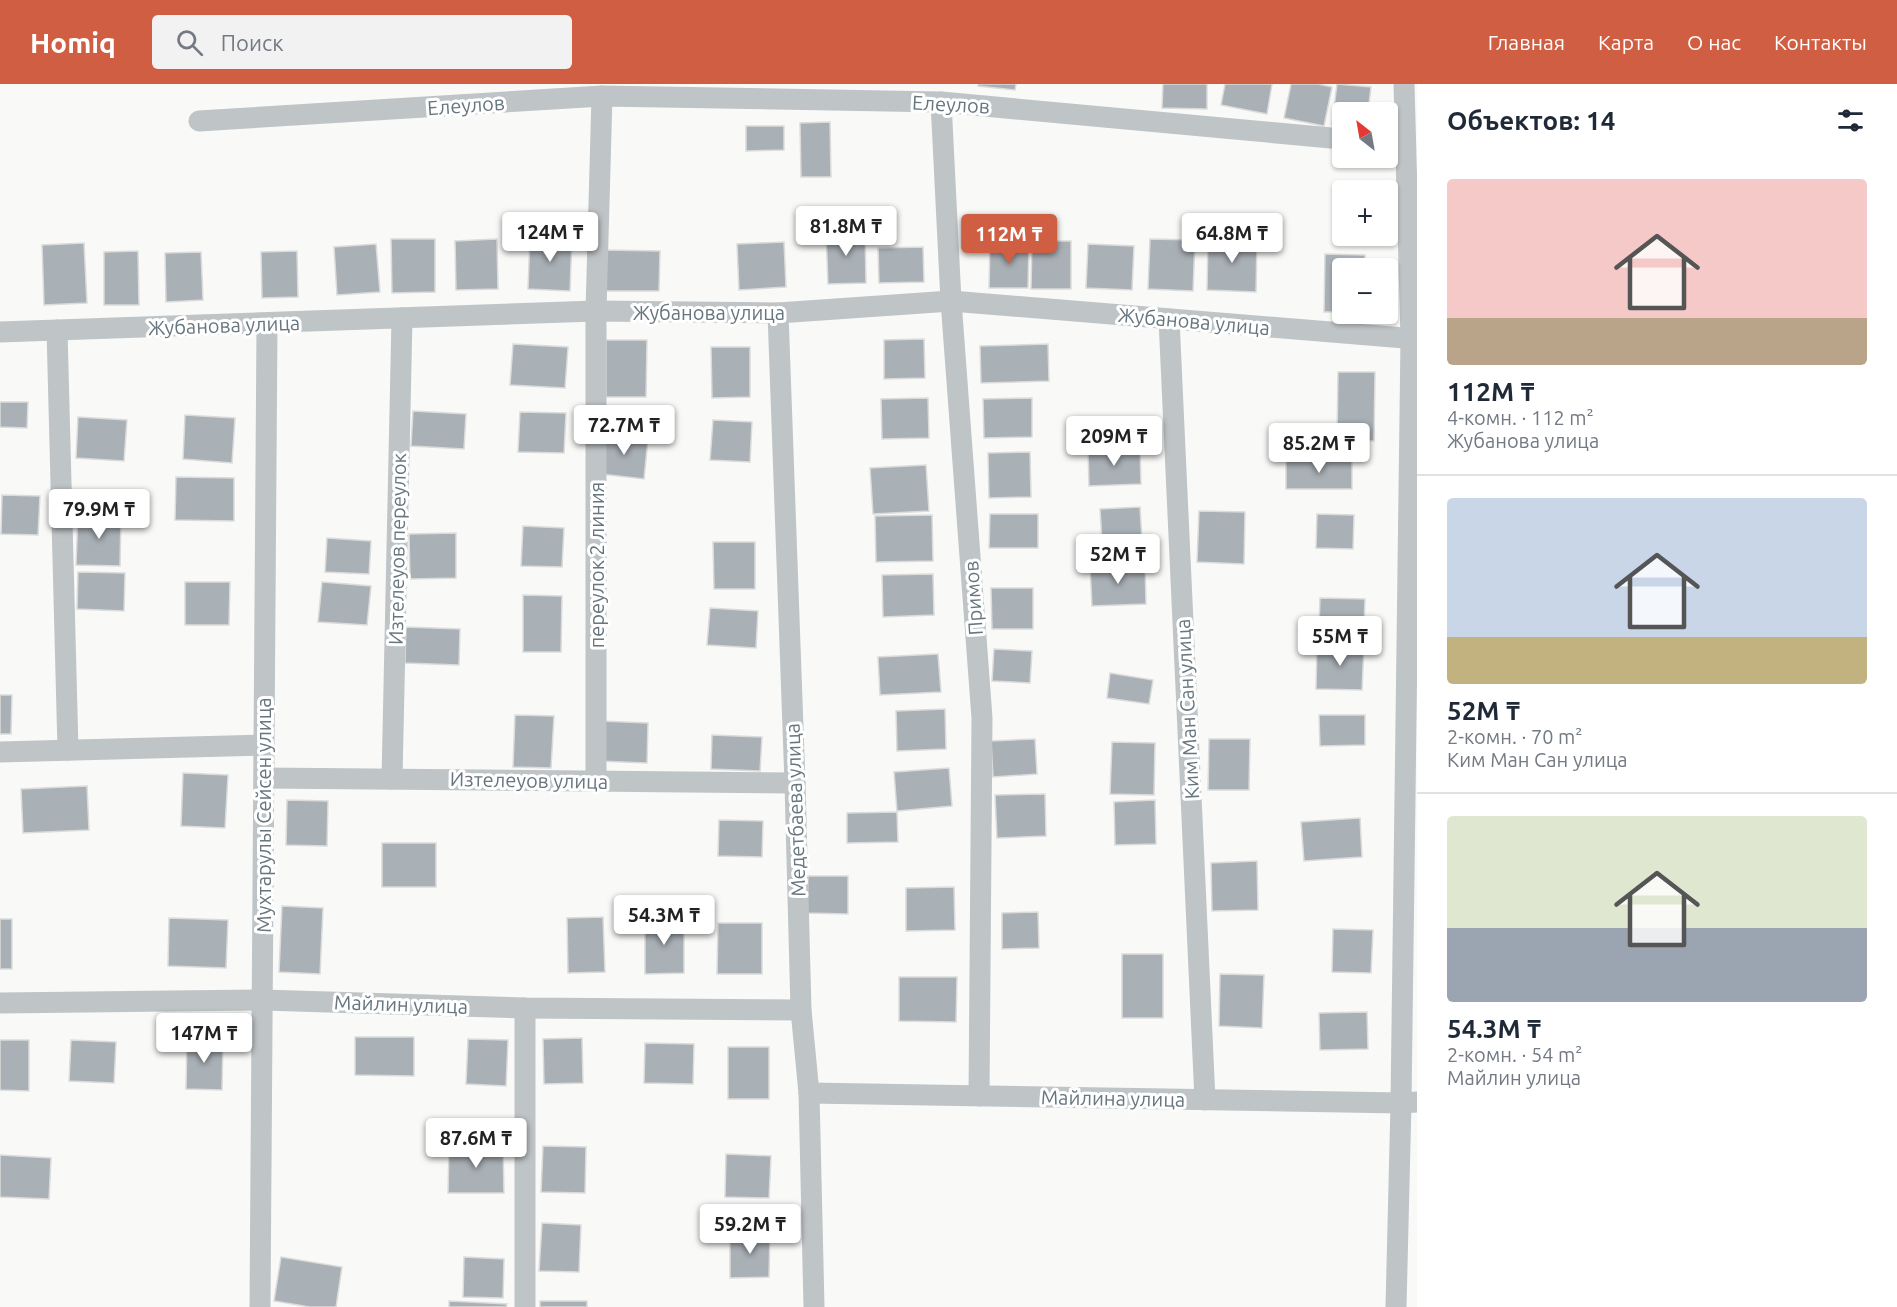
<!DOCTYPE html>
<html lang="ru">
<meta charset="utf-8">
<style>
:root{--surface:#fff;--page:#f2f2f3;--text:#1f2937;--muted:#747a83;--line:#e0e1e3;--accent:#cf5e42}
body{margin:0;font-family:Ubuntu,sans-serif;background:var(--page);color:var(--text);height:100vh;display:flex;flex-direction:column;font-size:22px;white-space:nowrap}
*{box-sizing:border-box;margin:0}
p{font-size:20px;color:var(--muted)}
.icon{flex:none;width:33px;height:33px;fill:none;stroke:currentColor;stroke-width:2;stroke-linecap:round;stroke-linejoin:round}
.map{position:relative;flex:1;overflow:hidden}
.panel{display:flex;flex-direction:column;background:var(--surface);width:480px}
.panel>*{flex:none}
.needle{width:39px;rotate:329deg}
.tools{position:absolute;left:1332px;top:18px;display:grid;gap:12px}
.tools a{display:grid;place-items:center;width:66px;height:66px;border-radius:6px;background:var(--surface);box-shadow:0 2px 4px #0004;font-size:30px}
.price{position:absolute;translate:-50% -51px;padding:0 14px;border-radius:6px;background:#fff;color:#222;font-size:20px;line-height:39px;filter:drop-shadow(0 2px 3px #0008)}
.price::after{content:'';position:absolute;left:50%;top:36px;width:18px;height:14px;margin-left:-9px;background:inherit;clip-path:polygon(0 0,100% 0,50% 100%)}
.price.selected{background:var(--accent);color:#fff}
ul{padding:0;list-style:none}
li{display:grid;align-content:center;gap:12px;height:318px;padding:0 30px}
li+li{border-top:2px solid var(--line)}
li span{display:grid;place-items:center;height:186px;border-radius:6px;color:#555}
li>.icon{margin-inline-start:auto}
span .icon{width:108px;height:108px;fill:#fffc;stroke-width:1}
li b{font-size:26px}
h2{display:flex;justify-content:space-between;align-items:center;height:72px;padding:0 30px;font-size:26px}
header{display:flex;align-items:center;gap:36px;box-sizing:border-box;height:84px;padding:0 30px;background:var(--accent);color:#fff}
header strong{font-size:28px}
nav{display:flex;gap:33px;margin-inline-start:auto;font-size:21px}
.search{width:420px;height:54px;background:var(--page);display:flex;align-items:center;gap:15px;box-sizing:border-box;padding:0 21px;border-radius:6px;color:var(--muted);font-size:22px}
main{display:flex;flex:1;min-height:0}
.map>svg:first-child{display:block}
.building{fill:#a9b0b6;stroke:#dbdbda;stroke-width:1.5}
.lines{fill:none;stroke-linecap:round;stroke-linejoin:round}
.minor{stroke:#bfc4c7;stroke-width:21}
.labels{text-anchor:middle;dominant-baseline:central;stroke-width:6;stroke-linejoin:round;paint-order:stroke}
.street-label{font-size:20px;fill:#67767f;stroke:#fff}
</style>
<header>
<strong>Homiq</strong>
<div class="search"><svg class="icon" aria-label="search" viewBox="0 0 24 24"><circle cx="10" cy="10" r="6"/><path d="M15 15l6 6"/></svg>Поиск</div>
<nav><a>Главная</a><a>Карта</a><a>О нас</a><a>Контакты</a></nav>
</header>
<main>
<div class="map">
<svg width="1417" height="1223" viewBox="0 0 1417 1223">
<rect width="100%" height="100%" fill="#f9f9f8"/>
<g class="building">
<polygon points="978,0 1016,0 1015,6 978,2"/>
<polygon points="1163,0 1207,0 1207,25 1162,24"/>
<polygon points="1225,0 1272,0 1267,30 1221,21"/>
<polygon points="1291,0 1318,0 1332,3 1324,42 1284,34"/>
<polygon points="1337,0 1371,3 1368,28 1342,28 1342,41 1332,40"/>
<polygon points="830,38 831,93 801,93 800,39"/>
<polygon points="746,42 784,42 784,66 746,67"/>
<polygon points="865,147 866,199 828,200 826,148"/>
<polygon points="530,151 572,153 570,207 528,205"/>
<polygon points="1208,153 1257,154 1256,208 1207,206"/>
<polygon points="391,155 435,155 435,208 392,209"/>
<polygon points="497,155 498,205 456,206 455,157"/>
<polygon points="1150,155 1195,156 1193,207 1148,205"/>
<polygon points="1032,157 1071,157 1071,205 1031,205"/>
<polygon points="784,158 786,203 739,206 737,160"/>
<polygon points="990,158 1029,159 1028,204 989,204"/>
<polygon points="84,159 87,219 44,221 42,161"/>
<polygon points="376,160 380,208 337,211 334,163"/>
<polygon points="1088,160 1134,162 1132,206 1086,204"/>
<polygon points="923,163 924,198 879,199 878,164"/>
<polygon points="606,166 660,167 659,207 605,207"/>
<polygon points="138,167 139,221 104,221 104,168"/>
<polygon points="297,167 298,213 262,214 261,168"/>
<polygon points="201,168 203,216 166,218 165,169"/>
<polygon points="1325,170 1365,171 1365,184 1342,184 1342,228 1324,228"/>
<polygon points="924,255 925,294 884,295 884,256"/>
<polygon points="606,256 647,256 646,313 606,313"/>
<polygon points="513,260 568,263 565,304 510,301"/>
<polygon points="1048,260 1049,297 981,299 980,262"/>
<polygon points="711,263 750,263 750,313 712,314"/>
<polygon points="1338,288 1375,288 1374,357 1337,356"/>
<polygon points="928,314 929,354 882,355 881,315"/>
<polygon points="1032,314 1032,353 984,354 983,315"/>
<polygon points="0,318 28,318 27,344 0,343"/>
<polygon points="413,327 466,330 464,365 411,362"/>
<polygon points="520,328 566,329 564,369 518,368"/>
<polygon points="185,331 235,334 232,379 183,375"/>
<polygon points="78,333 127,336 124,377 76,374"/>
<polygon points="713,336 752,338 750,378 710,376"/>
<polygon points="605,350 648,355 644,395 601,390"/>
<polygon points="1140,364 1141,400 1089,402 1088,366"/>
<polygon points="1030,368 1031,413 989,414 988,369"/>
<rect x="1286" y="374" width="66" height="31"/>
<polygon points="926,381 929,427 873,430 870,384"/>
<polygon points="176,393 234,394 234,437 175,436"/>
<polygon points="2,411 40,412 38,451 1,450"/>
<polygon points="1140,423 1142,456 1102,458 1100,425"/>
<polygon points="1199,427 1245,428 1244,480 1197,478"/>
<polygon points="990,430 1038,430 1038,464 989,464"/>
<polygon points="1317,430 1354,431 1353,465 1316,464"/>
<polygon points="78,431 121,431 120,482 76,481"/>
<polygon points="932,431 933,477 876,478 875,432"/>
<polygon points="523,442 564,444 562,483 521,482"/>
<polygon points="456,449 456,494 410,495 409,450"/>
<polygon points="327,454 371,457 369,490 325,488"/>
<polygon points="713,458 755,458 755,505 714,505"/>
<polygon points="1145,479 1146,520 1092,522 1090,482"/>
<polygon points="78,488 125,489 124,527 77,525"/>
<polygon points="933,490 934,531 883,533 882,491"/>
<polygon points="185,498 230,498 229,541 185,541"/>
<polygon points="322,498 371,502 367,541 318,538"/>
<polygon points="991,504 1033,504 1033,545 992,545"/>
<polygon points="523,511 562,512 561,568 523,568"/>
<polygon points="1320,514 1365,515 1364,545 1319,544"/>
<polygon points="710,524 758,527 756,564 707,561"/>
<polygon points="406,543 460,545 459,581 405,579"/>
<polygon points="1317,560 1364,561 1362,606 1316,605"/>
<polygon points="994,565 1032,567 1030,599 992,597"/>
<polygon points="938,570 941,608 880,611 878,573"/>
<polygon points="1110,589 1153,596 1149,620 1107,614"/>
<polygon points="0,611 12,611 11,650 0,650"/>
<polygon points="945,625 946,665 897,667 896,627"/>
<polygon points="515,631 554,632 551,684 513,683"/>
<polygon points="1319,631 1365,631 1365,661 1320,662"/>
<polygon points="601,637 648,639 647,679 599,677"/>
<polygon points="712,651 762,653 760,687 711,685"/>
<polygon points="1035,655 1037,690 993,693 991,657"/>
<polygon points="1209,655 1250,655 1249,706 1208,706"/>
<polygon points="1112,658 1155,659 1154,711 1110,710"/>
<polygon points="949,684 952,722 897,727 894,688"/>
<polygon points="183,689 228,691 225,744 181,742"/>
<polygon points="87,702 89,746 23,749 21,705"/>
<polygon points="1045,710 1046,752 997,754 995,711"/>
<polygon points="287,716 328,717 327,762 286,761"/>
<polygon points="1155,716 1156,760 1115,761 1114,718"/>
<polygon points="897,728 898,758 847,759 847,729"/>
<polygon points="1360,734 1362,773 1304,777 1301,738"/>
<polygon points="719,736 763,737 762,773 718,772"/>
<rect x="382" y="759" width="54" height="44"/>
<polygon points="1257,777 1258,826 1212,827 1211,779"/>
<polygon points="808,792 848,792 848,830 807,829"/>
<polygon points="954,803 955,846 906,847 906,804"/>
<polygon points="282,822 323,824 320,890 279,888"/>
<polygon points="1038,828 1039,864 1002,865 1002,829"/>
<polygon points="603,833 605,888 568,889 567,834"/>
<polygon points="169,834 228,836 226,884 168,882"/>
<rect x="0" y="835" width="12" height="50"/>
<polygon points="645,835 684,835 684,889 645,890"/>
<polygon points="718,839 762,839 762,890 717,890"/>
<polygon points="1333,845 1373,846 1371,889 1332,888"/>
<rect x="1122" y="870" width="41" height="64"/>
<polygon points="1220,890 1264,891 1262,944 1219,942"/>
<polygon points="899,893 957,893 956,938 899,937"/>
<polygon points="1367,928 1368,965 1320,966 1319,929"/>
<polygon points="355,953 414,953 414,992 355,991"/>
<polygon points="187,954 223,955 222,1006 186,1005"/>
<polygon points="582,954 583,999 544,1000 543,955"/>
<polygon points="468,955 508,956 506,1002 466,1000"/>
<polygon points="0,956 29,956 29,1007 0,1006"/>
<polygon points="71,956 116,958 114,999 69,997"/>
<polygon points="645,959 694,960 693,1000 644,999"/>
<rect x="728" y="963" width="41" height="52"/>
<polygon points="503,1061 504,1109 448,1109 449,1062"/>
<polygon points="543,1062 586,1063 585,1109 541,1108"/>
<polygon points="726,1070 771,1072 769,1114 725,1113"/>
<polygon points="0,1071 51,1074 49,1115 0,1113"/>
<polygon points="542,1139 581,1141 579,1188 539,1187"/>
<polygon points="730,1148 770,1148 769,1193 730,1194"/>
<polygon points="281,1173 342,1183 336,1223 310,1223 274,1217"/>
<polygon points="464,1173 504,1175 503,1214 463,1213"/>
<polygon points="449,1217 507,1220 506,1223 449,1223"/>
<rect x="540" y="1217" width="47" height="6"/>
</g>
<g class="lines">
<g class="minor">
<polyline points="941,18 951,217 982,634 979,1012"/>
<polyline points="199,37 602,12 941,18 1342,55"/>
<polyline points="778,229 795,699 801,926 809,1009 814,1223"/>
<polyline points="1169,235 1205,1016"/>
<polyline points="57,246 68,666"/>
<polyline points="0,248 596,227 778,229 951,217 1417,255"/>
<polyline points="0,668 264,661"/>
<polyline points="264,694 795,699"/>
<polyline points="392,695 402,234"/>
<polyline points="596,697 596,227 602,12"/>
<polyline points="0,919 262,916 525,924 801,926"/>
<polyline points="525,924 525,1223"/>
<polyline points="809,1009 1401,1019 1417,1018"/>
<polyline points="260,1223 267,240"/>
<polyline points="1396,1223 1401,1019 1411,254 1404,0"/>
</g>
</g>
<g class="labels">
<g class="street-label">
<text transform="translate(951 20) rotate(3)">Елеулов</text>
<text transform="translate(466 21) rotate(-4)">Елеулов</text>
<text x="709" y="228">Жубанова улица</text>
<text transform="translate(1194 237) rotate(5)">Жубанова улица</text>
<text transform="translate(224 241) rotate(-2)">Жубанова улица</text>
<text transform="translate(397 465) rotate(-89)">Изтелеуов переулок</text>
<text transform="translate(596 481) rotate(-90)">переулок 2 линия</text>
<text transform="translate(973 514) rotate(-94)">Примов</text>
<text transform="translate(1187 625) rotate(-93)">Ким Ман Сан улица</text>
<text transform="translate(529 696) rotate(1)">Изтелеуов улица</text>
<text transform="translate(795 726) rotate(-92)">Медетбаева улица</text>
<text transform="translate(263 731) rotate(-90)">Мухтарулы Сейсен улица</text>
<text transform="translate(401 920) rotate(2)">Майлин улица</text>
<text transform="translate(1113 1014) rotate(1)">Майлина улица</text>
</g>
</g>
</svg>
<div class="tools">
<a><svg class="needle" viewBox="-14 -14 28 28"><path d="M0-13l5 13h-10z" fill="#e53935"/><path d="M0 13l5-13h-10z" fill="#747a83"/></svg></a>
<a>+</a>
<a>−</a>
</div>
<b class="price" style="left:846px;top:173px">81.8M ₸</b>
<b class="price" style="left:550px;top:179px">124M ₸</b>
<b class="price" style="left:1232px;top:180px">64.8M ₸</b>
<b class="price selected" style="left:1009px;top:181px">112M ₸</b>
<b class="price" style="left:624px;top:372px">72.7M ₸</b>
<b class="price" style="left:1114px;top:383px">209M ₸</b>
<b class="price" style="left:1319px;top:390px">85.2M ₸</b>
<b class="price" style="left:99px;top:456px">79.9M ₸</b>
<b class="price" style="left:1118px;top:501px">52M ₸</b>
<b class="price" style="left:1340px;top:583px">55M ₸</b>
<b class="price" style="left:664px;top:862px">54.3M ₸</b>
<b class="price" style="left:204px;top:980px">147M ₸</b>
<b class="price" style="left:476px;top:1085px">87.6M ₸</b>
<b class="price" style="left:750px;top:1171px">59.2M ₸</b>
</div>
<section class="panel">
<h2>Объектов: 14<svg class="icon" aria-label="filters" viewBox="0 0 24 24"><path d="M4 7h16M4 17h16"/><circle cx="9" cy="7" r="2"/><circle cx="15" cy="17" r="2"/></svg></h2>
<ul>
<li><span style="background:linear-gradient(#f6c9c9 75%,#b9a48a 0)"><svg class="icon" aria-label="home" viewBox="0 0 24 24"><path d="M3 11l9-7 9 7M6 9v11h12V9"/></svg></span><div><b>112M ₸</b><p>4-комн. · 112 m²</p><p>Жубанова улица</p></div></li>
<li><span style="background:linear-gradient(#c9d6e8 75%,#c2b280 0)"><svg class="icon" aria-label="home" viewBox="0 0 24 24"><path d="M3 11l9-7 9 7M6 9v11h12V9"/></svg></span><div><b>52M ₸</b><p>2-комн. · 70 m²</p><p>Ким Ман Сан улица</p></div></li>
<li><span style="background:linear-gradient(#dfe7d0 60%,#9aa5b1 0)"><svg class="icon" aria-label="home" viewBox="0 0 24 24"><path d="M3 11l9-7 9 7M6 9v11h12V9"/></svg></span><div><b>54.3M ₸</b><p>2-комн. · 54 m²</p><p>Майлин улица</p></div></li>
</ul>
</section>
</main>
